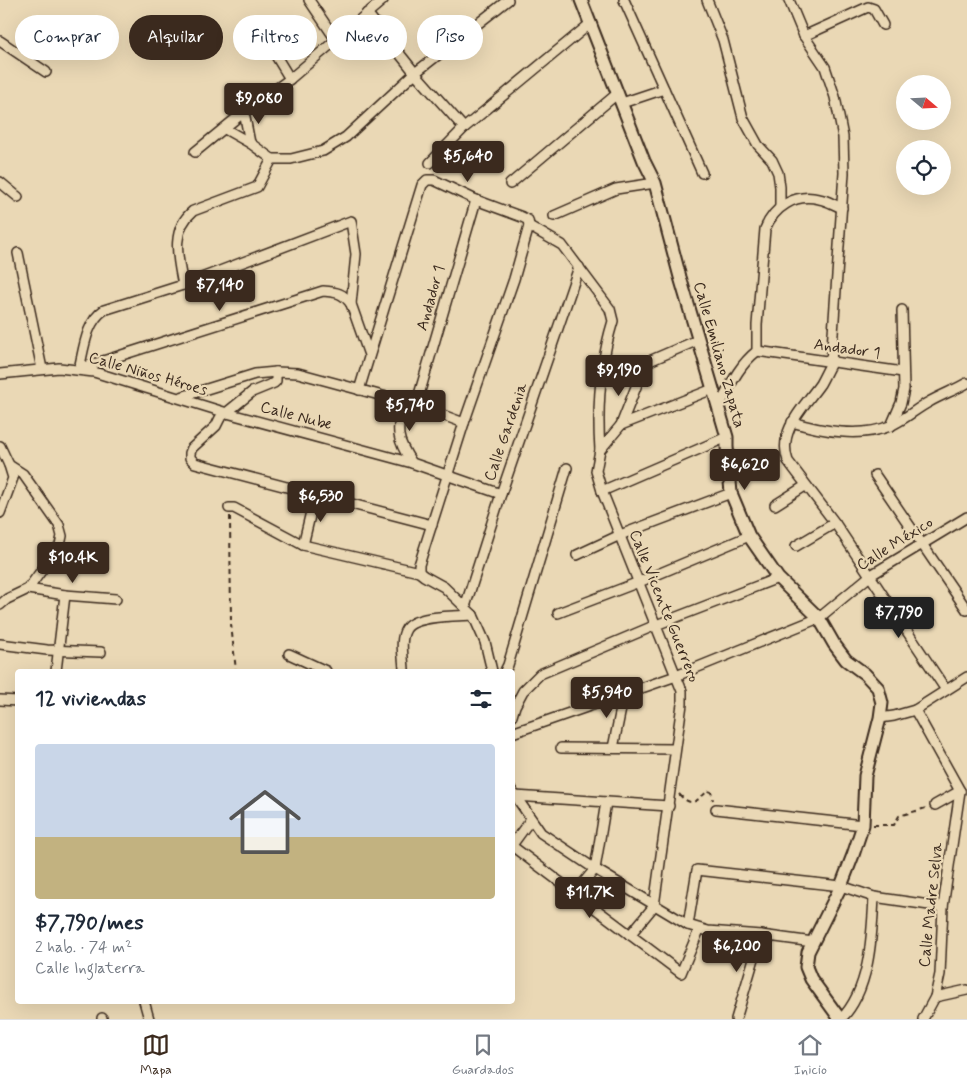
<!DOCTYPE html>
<html lang="es">
<meta charset="utf-8">
<style>
:root{--surface:#fff;--page:#f2f2f3;--text:#1f2937;--muted:#747a83;--line:#e0e1e3;--accent:#3b2a1e}
body{margin:0;font-family:Mynerve,sans-serif;background:var(--page);color:var(--text);height:100vh;display:flex;flex-direction:column;font-size:19px;white-space:nowrap}
*{box-sizing:border-box;margin:0}
p{font-size:16px;color:var(--muted)}
.icon{flex:none;width:28px;height:28px;fill:none;stroke:currentColor;stroke-width:2;stroke-linecap:round;stroke-linejoin:round}
.map{position:relative;flex:1;overflow:hidden}
.sheet{position:absolute;left:15px;top:669px;width:500px;height:335px;display:flex;flex-direction:column;background:var(--surface);border-radius:5px;box-shadow:0 5px 20px #0002}
.sheet>*{flex:none}
.guide{position:absolute;left:15px;top:15px;width:500px;height:45px;display:flex;gap:10px}
.needle{width:32px;rotate:109deg}
.controls{position:absolute;left:896px;top:75px;display:grid;gap:10px}
.controls a{display:grid;place-items:center;width:55px;height:55px;border-radius:50%;background:var(--surface);box-shadow:0 5px 20px #0002;font-size:25px}
.price{position:absolute;translate:-50% -42px;padding:0 11px;border-radius:5px;background:var(--accent);color:#fff;font-size:16px;line-height:32px;filter:drop-shadow(0 1px 2px #0008)}
.price::after{content:'';position:absolute;left:50%;top:30px;width:15px;height:11px;margin-left:-8px;background:inherit;clip-path:polygon(0 0,100% 0,50% 100%)}
.price.active{background:#222;color:#fff}
ul{padding:0;list-style:none}
li{display:grid;align-content:center;gap:10px;height:265px;padding:0 20px}
li+li{border-top:1px solid var(--line)}
li span{display:grid;place-items:center;height:155px;border-radius:5px;color:#555}
li>.icon{margin-inline-start:auto}
span .icon{width:90px;height:90px;fill:#fffc;stroke-width:1}
li b{font-size:21px}
h2{display:flex;justify-content:space-between;align-items:center;height:60px;padding:0 20px;font-size:21px}
.tag{padding:0 18px;border-radius:22px;background:var(--surface);box-shadow:0 5px 20px #0002;font-size:18px;line-height:45px}
.tag.active{background:var(--accent);color:#fff}
.dock{display:flex;justify-content:space-around;align-items:center;height:70px;border-top:1px solid var(--line);background:var(--surface);font-size:14px;color:var(--muted)}
.dock a{display:grid;justify-items:center;gap:2px}
.dock .active{color:var(--accent)}
.map>svg:first-child{display:block}
.lines{fill:none;stroke-linecap:round;stroke-linejoin:round}
.minor-casing{stroke:#3b2a1e;stroke-width:12}
.tertiary-casing{stroke:#3b2a1e;stroke-width:15}
.path{stroke:#3b2a1e;stroke-width:2;stroke-dasharray:5 4;stroke-linecap:butt}
.minor{stroke:#ead8b5;stroke-width:9}
.tertiary{stroke:#ead8b5;stroke-width:11}
.labels{text-anchor:middle;dominant-baseline:central;stroke-width:4.5;stroke-linejoin:round;paint-order:stroke}
.street-label{font-size:16px;fill:#3b2a1e;stroke:#ead8b5}
</style>
<div class="map">
<svg width="967" height="1019" viewBox="0 0 967 1019">
<rect width="100%" height="100%" fill="#ead8b5"/>
<filter id="ink" filterUnits="userSpaceOnUse"><feTurbulence type="fractalNoise" baseFrequency=".02" numOctaves="2"/><feDisplacementMap in="SourceGraphic" scale="10" xChannelSelector="R" yChannelSelector="G"/><feConvolveMatrix kernelMatrix="1 2 1 2 8 2 1 2 1" color-interpolation-filters="sRGB"/></filter>
<g filter="url(#ink)">
<g class="lines">
<defs>
<g id="minor">
<polyline points="309,0 336,40"/>
<polyline points="624,0 702,173"/>
<polyline points="707,0 723,40 743,118 758,145 772,160 778,173 780,187 780,207"/>
<path d="M789 0 804 36 825 67 835 97 843 137 844 173 831 363C827 370 824 377 820 384 804 407 777 431 788 461L835 523 946 690"/>
<polyline points="367,13 415,73 464,128"/>
<polyline points="262,33 290,79"/>
<polyline points="804,36 868,7 874,9 883,25"/>
<polyline points="0,41 46,72"/>
<polyline points="622,103 664,89"/>
<polyline points="244,112 250,143"/>
<polyline points="225,129 250,143 272,159"/>
<polyline points="195,152 244,112 290,79 383,0"/>
<polyline points="430,163 464,128 591,23"/>
<polyline points="0,182 18,197"/>
<polyline points="510,184 618,93"/>
<polyline points="554,216 616,189 655,183"/>
<path d="M529 226 562 245 610 309 613 321C600 363 597 406 600 450"/>
<polyline points="18,253 42,369"/>
<path d="M183 285C178 259 170 230 193 211L257 187 272 159H291L323 151 346 137 415 73 508 0"/>
<polyline points="757,351 903,372"/>
<path d="M81 368 323 291C337 292 343 293 351 304"/>
<path d="M79 369C84 349 86 322 104 310L183 285 351 221 356 254 351 304 369 355"/>
<polyline points="276,372 276,381 274,383 252,392 220,418 216,426 192,448 190,453 190,458 195,463 432,525"/>
<polyline points="0,374 59,368 94,372 227,413 412,463 501,494"/>
<polyline points="359,390 422,185 427,180 434,180 476,200 522,217 528,220 529,226 514,279 464,423 419,565 419,572"/>
<polyline points="181,397 255,374 276,372 298,373 416,405 464,423"/>
<path d="M403 402C397 432 395 437 412 463"/>
<polyline points="416,405 476,200"/>
<path d="M719 407C730 386 738 366 757 351V325L765 229C774 207 795 193 819 199 827 200 834 205 842 208"/>
<path d="M792 422C821 431 861 438 890 426 904 420 916 409 929 402 941 395 955 390 967 383"/>
<polyline points="621,425 713,389"/>
<polyline points="891,426 901,403 904,389 902,310"/>
<polyline points="0,446 9,465 13,478 0,513"/>
<polyline points="875,475 967,610"/>
<polyline points="602,491 727,437"/>
<polyline points="775,505 805,486"/>
<polyline points="229,508 234,508 303,545 419,572 424,576 444,587 473,615 485,642 492,671"/>
<polyline points="303,545 315,495"/>
<polyline points="796,546 835,523"/>
<polyline points="577,555 620,535 731,493"/>
<polyline points="28,589 65,595 116,599"/>
<polyline points="0,605 7,599 28,589 60,545 62,536 59,525 23,474 9,465"/>
<polyline points="465,607 501,494 579,267"/>
<polyline points="558,613 639,582 749,536"/>
<polyline points="0,644 47,650 101,652"/>
<polyline points="289,654 326,671"/>
<polyline points="56,671 65,595"/>
<path d="M404 671C404 659 399 640 406 629 414 615 457 616 473 615"/>
<polyline points="505,671 508,665 567,468"/>
<polyline points="0,700 18,701"/>
<polyline points="915,710 960,791"/>
<polyline points="512,716 515,706 523,691 540,674 656,625 778,578"/>
<polyline points="880,718 894,716 915,710 967,677"/>
<polyline points="512,733 676,676 819,618 871,575 967,517"/>
<polyline points="561,748 675,749"/>
<polyline points="613,748 624,694"/>
<polyline points="512,791 541,833 595,869 688,925 708,931 761,935 813,942"/>
<polyline points="515,796 669,806"/>
<polyline points="935,805 960,791"/>
<polyline points="716,809 863,825"/>
<polyline points="512,845 531,819"/>
<polyline points="512,846 681,973 699,930"/>
<polyline points="575,893 595,869 606,802"/>
<polyline points="688,925 697,870 841,886 874,897 943,907"/>
<polyline points="630,935 654,906 682,704 682,691 602,491 596,471 600,450 621,425 643,369 647,362 698,340"/>
<polyline points="935,997 967,990"/>
<polyline points="144,1001 149,1019"/>
<polyline points="102,1019 102,1018"/>
<polyline points="736,1019 761,935"/>
<path d="M841 1019C870 990 872 936 874 897"/>
<polyline points="923,1019 935,997 940,974 943,907 960,791"/>
</g>
<polyline id="tertiary" points="581,0 644,161 655,183 680,277 727,437 727,447 731,493 749,536 778,578 819,618 834,644 846,660 865,674 878,688 882,703 880,718 865,776 863,825 853,855 841,886 808,952 806,967 811,979 840,1019"/>
</defs>
<use href="#minor" class="minor-casing"/>
<use href="#tertiary" class="tertiary-casing"/>
<g class="path">
<polyline points="230,516 231,624 236,671"/>
<path d="M679 794C692 809 697 800 708 791L711 792 713 800"/>
<polyline points="873,825 894,825 899,816 926,808"/>
</g>
<use href="#minor" class="minor"/>
<use href="#tertiary" class="tertiary"/>
</g>
</g>
<g class="labels">
<g class="street-label">
<text transform="translate(431 298) rotate(-74)">Andador 1</text>
<text transform="translate(847 349) rotate(8)">Andador 1</text>
<text transform="translate(719 355) rotate(74)">Calle Emiliano Zapata</text>
<text transform="translate(148 374) rotate(16)">Calle Niños Héroes</text>
<text transform="translate(296 416) rotate(15)">Calle Nube</text>
<text transform="translate(506 432) rotate(-71)">Calle Gardenia</text>
<text transform="translate(895 544) rotate(-32)">Calle México</text>
<text transform="translate(664 606) rotate(68)">Calle Vicente Guerrero</text>
<text transform="translate(931 905) rotate(-84)">Calle Madre Selva</text>
</g>
</g>
</svg>
<div class="controls">
<a><svg class="needle" viewBox="-14 -14 28 28"><path d="M0-13l5 13h-10z" fill="#e53935"/><path d="M0 13l5-13h-10z" fill="#747a83"/></svg></a>
<a><svg class="icon" aria-label="locate" viewBox="0 0 24 24"><circle cx="12" cy="12" r="6"/><path d="M12 2v4M12 18v4M2 12h4M18 12h4"/></svg></a>
</div>
<b class="price" style="left:259px;top:125px">$9,080</b>
<b class="price" style="left:468px;top:183px">$5,640</b>
<b class="price" style="left:220px;top:312px">$7,140</b>
<b class="price" style="left:619px;top:397px">$9,190</b>
<b class="price" style="left:410px;top:432px">$5,740</b>
<b class="price" style="left:745px;top:491px">$6,620</b>
<b class="price" style="left:321px;top:523px">$6,530</b>
<b class="price" style="left:73px;top:584px">$10.4K</b>
<b class="price active" style="left:899px;top:639px">$7,790</b>
<b class="price" style="left:607px;top:719px">$5,940</b>
<b class="price" style="left:590px;top:919px">$11.7K</b>
<b class="price" style="left:737px;top:973px">$6,200</b>
<div class="guide">
<a class="tag">Comprar</a>
<a class="tag active">Alquilar</a>
<a class="tag">Filtros</a>
<a class="tag">Nuevo</a>
<a class="tag">Piso</a>
</div>
<section class="sheet">
<h2>12 viviendas<svg class="icon" aria-label="filters" viewBox="0 0 24 24"><path d="M4 7h16M4 17h16"/><circle cx="9" cy="7" r="2"/><circle cx="15" cy="17" r="2"/></svg></h2>
<ul>
<li><span style="background:linear-gradient(#c9d6e8 60%,#c2b280 0)"><svg class="icon" aria-label="home" viewBox="0 0 24 24"><path d="M3 11l9-7 9 7M6 9v11h12V9"/></svg></span><div><b>$7,790/mes</b><p>2 hab. · 74 m²</p><p>Calle Inglaterra</p></div></li>
</ul>
</section>
</div>
<nav class="dock">
<a class="active"><svg class="icon" aria-label="map" viewBox="0 0 24 24"><path d="M3 6l6-2 6 2 6-2v14l-6 2-6-2-6 2zM9 4v14M15 6v14"/></svg>Mapa</a>
<a><svg class="icon" aria-label="saved" viewBox="0 0 24 24"><path d="M7 4h10v16l-5-4-5 4z"/></svg>Guardados</a>
<a><svg class="icon" aria-label="home" viewBox="0 0 24 24"><path d="M3 11l9-7 9 7M6 9v11h12V9"/></svg>Inicio</a>
</nav>
